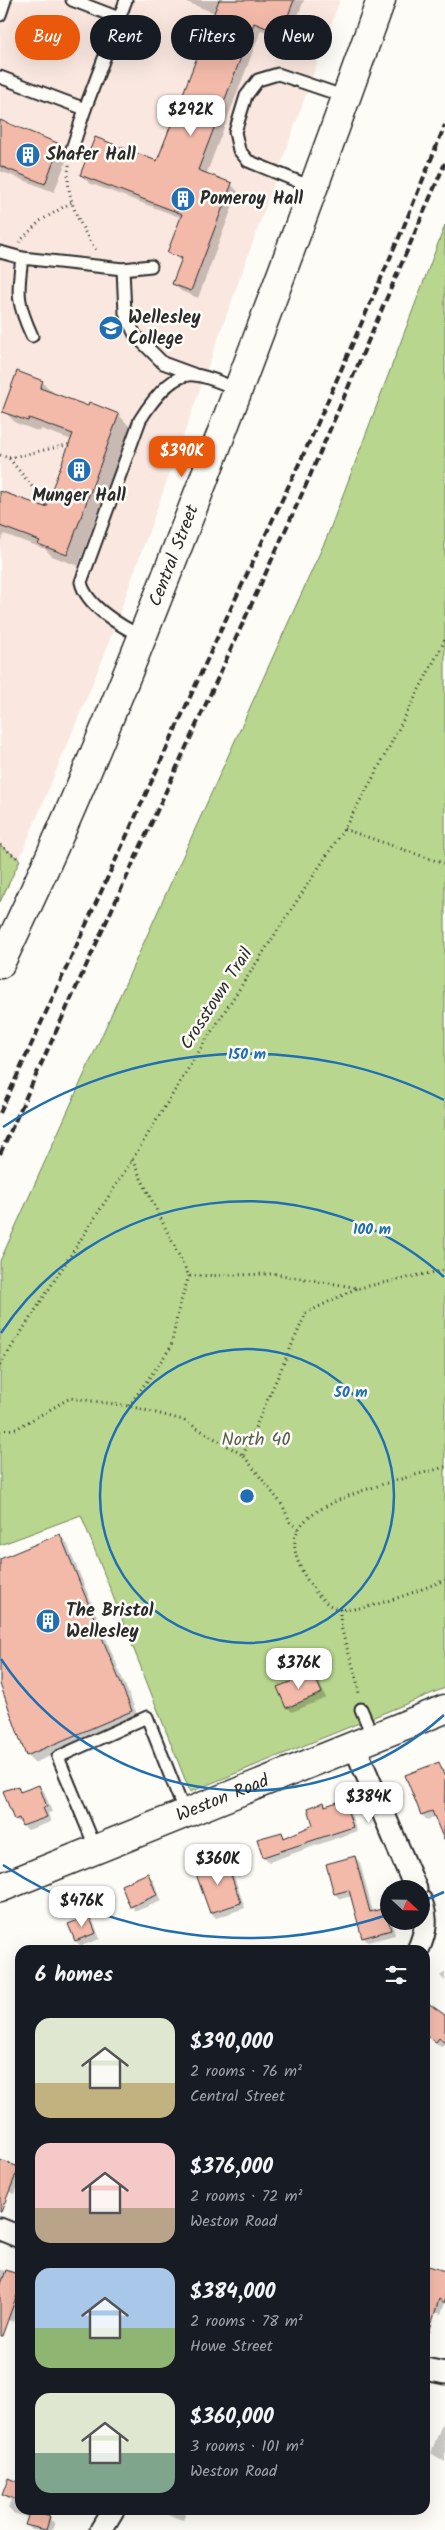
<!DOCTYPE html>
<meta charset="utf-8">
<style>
:root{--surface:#171b24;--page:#242831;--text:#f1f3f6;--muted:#9ea1a6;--accent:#ea580c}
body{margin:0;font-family:Kalam,sans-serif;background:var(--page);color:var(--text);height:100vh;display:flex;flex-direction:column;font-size:19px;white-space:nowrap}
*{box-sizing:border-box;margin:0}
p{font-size:16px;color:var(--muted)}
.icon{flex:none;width:28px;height:28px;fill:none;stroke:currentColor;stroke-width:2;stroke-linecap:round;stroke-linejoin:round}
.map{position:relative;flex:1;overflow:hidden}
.side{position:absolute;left:15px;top:1945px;width:415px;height:570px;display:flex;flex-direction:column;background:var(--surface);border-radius:15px;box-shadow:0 5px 20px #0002}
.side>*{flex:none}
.hud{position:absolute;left:15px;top:15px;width:415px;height:45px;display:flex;gap:10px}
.needle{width:32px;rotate:112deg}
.fabs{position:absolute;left:380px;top:1880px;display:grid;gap:10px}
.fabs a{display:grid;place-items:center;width:50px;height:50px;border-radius:50%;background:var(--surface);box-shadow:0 5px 20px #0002;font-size:25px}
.price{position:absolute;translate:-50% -42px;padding:0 11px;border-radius:10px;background:#fff;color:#222;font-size:16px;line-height:32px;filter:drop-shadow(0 1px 2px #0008)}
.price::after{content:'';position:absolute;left:50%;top:30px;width:15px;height:11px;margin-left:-8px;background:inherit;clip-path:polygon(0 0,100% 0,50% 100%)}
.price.selected{background:var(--accent);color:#fff}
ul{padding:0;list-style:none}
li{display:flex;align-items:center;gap:15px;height:125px;padding:0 20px}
li span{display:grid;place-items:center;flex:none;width:140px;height:100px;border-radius:15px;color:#555}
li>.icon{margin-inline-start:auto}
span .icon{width:60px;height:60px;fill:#fffc;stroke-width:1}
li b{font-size:21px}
h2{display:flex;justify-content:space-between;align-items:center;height:60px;padding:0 20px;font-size:21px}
.chip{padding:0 18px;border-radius:22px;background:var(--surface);box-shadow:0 5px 20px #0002;font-size:18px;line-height:45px}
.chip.selected{background:var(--accent);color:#fff}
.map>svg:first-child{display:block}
.built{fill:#fae8e0}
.green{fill:#b8d68e;stroke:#72805c}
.shadow{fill:#0003}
.building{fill:#f3baaa;stroke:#2b2b2b}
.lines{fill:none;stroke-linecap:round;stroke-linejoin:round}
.service-casing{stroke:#2b2b2b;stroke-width:15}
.minor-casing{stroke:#2b2b2b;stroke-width:25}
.secondary-casing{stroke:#2b2b2b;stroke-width:31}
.path{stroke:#2b2b2b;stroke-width:3;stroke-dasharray:1 4;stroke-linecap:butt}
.service{stroke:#fdfcf7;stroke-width:11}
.minor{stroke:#fdfcf7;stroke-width:21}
.secondary{stroke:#fdfcf7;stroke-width:28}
.rail{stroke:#2b2b2b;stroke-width:4;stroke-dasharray:8 4;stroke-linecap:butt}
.ring{fill:none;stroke:#1f6fb2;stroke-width:2.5}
.labels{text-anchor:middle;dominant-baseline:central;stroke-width:5;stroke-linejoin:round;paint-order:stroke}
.poi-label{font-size:18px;font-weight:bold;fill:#2b2b2b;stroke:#fdfcf7;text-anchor:start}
.street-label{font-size:18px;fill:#2b2b2b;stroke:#fdfcf7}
.park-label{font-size:18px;fill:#555e49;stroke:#fdfcf7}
.centre{fill:#1f6fb2;stroke:#fdfcf7;stroke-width:2.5}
.ring-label{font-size:15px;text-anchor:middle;font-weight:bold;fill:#1f6fb2;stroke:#fdfcf7;stroke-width:5;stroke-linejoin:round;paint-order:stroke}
</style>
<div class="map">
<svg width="445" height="2530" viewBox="0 0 445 2530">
<rect width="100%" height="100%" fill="#fdfcf7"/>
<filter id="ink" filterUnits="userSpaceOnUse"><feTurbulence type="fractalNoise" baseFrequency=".02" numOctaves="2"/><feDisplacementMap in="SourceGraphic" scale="10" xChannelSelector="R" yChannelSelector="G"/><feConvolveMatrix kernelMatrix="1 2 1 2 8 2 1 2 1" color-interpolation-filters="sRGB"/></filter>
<g filter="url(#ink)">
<polygon class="built" points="0,0 340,0 104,656 19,860 0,900"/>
<g class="green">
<polygon points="445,225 445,1688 190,1792 81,1515 0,1545 0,1261 327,537"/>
<polygon points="0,845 20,860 0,902"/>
</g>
<g class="shadow">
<polygon points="181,0 304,0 289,40 261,30 206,175 231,184 238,192 198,298 181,291 173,284 182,262 169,252 182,218 89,183 81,175 158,162 215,13"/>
<polygon points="0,121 60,145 69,154 54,192 0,171"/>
<polygon points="42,382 54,393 88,408 90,404 119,415 130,427 78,566 52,556 45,549 4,534 0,542 0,492 46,509 72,440 41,429 40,432 16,423 4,411"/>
<polygon points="60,1536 67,1543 139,1719 34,1763 27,1756 0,1680 0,1560"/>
<polygon points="313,1674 318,1679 326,1698 292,1712 287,1707"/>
<polygon points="438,1763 445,1772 445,1819 441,1821 436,1816 427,1820 422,1815 407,1776"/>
<polygon points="39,1786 44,1791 52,1812 48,1813 51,1822 28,1830 15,1819 17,1787 22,1792"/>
<polygon points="343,1801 348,1806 357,1831 269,1862 264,1857 259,1840 281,1833 286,1838 315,1825 324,1803 327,1806"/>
<polygon points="355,1857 360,1863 373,1912 385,1909 389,1913 389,1921 392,1921 395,1935 368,1942 363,1937 352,1896 340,1899 335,1894"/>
<polygon points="225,1860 230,1865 245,1908 216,1918 211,1913"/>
<polygon points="148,1875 153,1880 162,1901 136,1911 131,1906"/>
<polygon points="89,1918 94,1923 100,1939 81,1946 76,1941"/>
<polygon points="445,1972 445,1981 440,1976"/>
<polygon points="425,2003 445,2017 445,2043 441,2047 425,2034"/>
<polygon points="0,2161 20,2170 20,2181 15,2194 0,2188"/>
<polygon points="425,2266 445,2279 445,2303 441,2314 425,2309"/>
<polygon points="0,2269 20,2277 20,2305 14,2322 0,2317"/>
<polygon points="443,2421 445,2422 445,2462 431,2453"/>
<polygon points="19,2478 20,2510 46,2510 44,2516 55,2523 52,2530 32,2530 26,2524 29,2518 13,2513 8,2508 11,2500 4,2494 17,2483"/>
<polygon points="154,2510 187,2510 183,2520"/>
</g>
<g class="building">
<polygon points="219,0 294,0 281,34 254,23 198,170 232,183 191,291 172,284 182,258 167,253 182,214 80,175 95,137 157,161"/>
<polygon points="0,120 60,144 45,184 0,166"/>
<polygon points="17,371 43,381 40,388 88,406 89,402 119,414 67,555 38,544 40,541 0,526 0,491 45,507 73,434 29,418 28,421 2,412"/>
<polygon points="60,1534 132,1711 26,1756 0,1684 0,1559"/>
<polygon points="313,1673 322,1693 286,1708 277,1687"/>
<polygon points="439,1762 445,1778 444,1840 432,1811 421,1815 405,1775"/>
<polygon points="39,1785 47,1807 43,1808 47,1817 22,1826 19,1818 14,1820 3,1791 18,1786 20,1792"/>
<polygon points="344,1800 353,1827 263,1857 257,1839 282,1832 284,1838 313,1825 308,1808 324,1802 325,1806"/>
<polygon points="355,1856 370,1912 385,1908 391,1930 362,1938 349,1890 334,1894 326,1864"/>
<polygon points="225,1858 241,1903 210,1913 196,1874 200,1873 199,1868"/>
<polygon points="148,1873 157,1895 130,1907 121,1885"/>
<polygon points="89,1916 96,1933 75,1941 68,1924"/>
<polygon points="425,2001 445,2015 445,2043 439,2038 436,2042 425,2035"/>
<polygon points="0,2160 19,2167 1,2212 0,2212"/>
<polygon points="425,2265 445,2271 445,2303 439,2299 429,2333 425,2333"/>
<polygon points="6,2270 20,2275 20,2296 17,2295 2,2336 0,2336 0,2287"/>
<polygon points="8,2478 20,2483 20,2501 2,2494"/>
<polygon points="30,2510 50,2517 46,2530 25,2525"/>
</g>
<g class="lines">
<defs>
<g id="service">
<polyline points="72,0 119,18"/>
<polyline points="0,15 5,0"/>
<polyline points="0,77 85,109 126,0"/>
<polyline points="71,152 85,109"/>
<polyline points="314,188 248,161 239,150 235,132 246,96 258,80 278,74 346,97"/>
<polyline points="0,252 22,258"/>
<polyline points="123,269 125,313 135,335 163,363 193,374"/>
<path d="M32 336C17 303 17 294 22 258L123 269 151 266"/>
<path d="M143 637C122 627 86 606 81 582L140 420C150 404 172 372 194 375 209 376 225 385 238 389"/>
<polyline points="361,1709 373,1737"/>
<polyline points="96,1849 58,1757 147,1717 185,1813"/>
</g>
<g id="minor">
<polyline points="354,1745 416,1889"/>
<path d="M418 1950C426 1932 428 1920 421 1901"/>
<polyline points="0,2229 20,2237"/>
<polyline points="425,2369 445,2373"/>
<polyline points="101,2530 113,2510"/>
</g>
<g id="secondary">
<path id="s1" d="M0 964C69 821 128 675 185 528 253 353 318 177 381 0"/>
<path id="s2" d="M0 1888 445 1709"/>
</g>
</defs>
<use href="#service" class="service-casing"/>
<use href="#minor" class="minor-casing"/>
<use href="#secondary" class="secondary-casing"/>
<g class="path">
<path d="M69 165C64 196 80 226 97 252"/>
<polyline points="19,242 40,221 72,202"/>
<polyline points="0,455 9,458 50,509"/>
<polyline points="9,458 71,444"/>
<polyline points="344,829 445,864"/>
<polyline points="0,845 20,860"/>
<polyline points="132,1160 189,1276 275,1274 359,1288 445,1270"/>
<polyline points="0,1365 132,1160 204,1043 344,829 374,776 445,640"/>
<polyline points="129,1406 171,1347 179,1307 189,1276"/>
<polyline points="0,1430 16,1429 70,1398 129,1406 183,1420 243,1455 283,1506 290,1522 298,1529"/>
<polyline points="243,1455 306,1313 357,1288"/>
<path d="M445 1467C407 1478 331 1494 304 1522 292 1534 293 1550 299 1564 306 1580 319 1601 335 1608 357 1616 422 1589 445 1580"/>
<path d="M340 1609C339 1640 357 1665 359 1696"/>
</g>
<use href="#service" class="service"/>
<use href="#minor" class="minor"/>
<use href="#secondary" class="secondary"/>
<g class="rail">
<polyline points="0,1113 218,636 313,434 404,226 445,125"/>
<polyline points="0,1154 306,485 445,163"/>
</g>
</g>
</g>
<g class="ring">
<circle cx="247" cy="1496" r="147"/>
<path d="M444 1715A295 295 0 0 1 1 1659M1 1333A295 295 0 0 1 444 1277"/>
<path d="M444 1892A442 442 0 0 1 423 1901M387 1915A442 442 0 0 1 3 1865M3 1127A442 442 0 0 1 444 1100"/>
</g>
<defs>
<symbol id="building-disc" viewBox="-11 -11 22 22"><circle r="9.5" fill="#1f6fb2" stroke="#fdfcf7"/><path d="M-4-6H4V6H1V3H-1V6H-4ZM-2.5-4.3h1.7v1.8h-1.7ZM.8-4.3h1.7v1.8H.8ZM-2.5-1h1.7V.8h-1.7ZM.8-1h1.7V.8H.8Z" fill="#fff"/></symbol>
<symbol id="university-disc" viewBox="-11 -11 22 22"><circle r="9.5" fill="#1f6fb2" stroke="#fdfcf7"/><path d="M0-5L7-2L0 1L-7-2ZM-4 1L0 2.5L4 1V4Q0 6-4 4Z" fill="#fff"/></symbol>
</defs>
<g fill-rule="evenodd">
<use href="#building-disc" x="14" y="141" width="28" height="28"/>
<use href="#building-disc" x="169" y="185" width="28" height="28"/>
<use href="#university-disc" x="97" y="314" width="28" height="28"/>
<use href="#building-disc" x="65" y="456" width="28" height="28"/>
<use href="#building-disc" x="34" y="1607" width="28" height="28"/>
</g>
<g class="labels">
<g class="poi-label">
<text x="46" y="155">Shafer Hall</text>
<text x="200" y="199">Pomeroy Hall</text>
<text x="128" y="318">Wellesley<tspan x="128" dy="21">College</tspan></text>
<text x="79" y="496" text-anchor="middle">Munger Hall</text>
<text x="66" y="1611">The Bristol<tspan x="66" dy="21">Wellesley</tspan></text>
</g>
<g class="street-label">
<text stroke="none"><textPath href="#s1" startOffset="444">Central Street</textPath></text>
<text transform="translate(217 999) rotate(-57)">Crosstown Trail</text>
<text stroke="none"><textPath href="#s2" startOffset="240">Weston Road</textPath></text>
</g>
<g class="park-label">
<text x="256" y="1440">North 40</text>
</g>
</g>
<circle cx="247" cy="1496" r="8" class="centre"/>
<g class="ring-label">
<text x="247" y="1059">150 m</text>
<text x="372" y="1234">100 m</text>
<text x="351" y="1397">50 m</text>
</g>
</svg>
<div class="fabs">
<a><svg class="needle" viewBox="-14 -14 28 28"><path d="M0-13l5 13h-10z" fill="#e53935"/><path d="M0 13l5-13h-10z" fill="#9ea1a6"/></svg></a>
</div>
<b class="price" style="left:191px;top:137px">$292K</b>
<b class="price selected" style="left:182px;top:478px">$390K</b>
<b class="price" style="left:299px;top:1690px">$376K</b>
<b class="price" style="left:369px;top:1824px">$384K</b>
<b class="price" style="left:218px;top:1886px">$360K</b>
<b class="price" style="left:82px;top:1928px">$476K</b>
<div class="hud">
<a class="chip selected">Buy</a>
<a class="chip">Rent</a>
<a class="chip">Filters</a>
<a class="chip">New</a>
</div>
<section class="side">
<h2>6 homes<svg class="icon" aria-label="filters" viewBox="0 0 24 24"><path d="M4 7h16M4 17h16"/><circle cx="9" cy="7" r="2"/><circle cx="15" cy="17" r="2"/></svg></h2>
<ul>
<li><span style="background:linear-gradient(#dfe7d0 65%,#c2b280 0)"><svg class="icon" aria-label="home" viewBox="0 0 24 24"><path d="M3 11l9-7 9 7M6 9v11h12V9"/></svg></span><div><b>$390,000</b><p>2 rooms · 76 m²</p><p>Central Street</p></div></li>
<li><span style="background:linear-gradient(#f6c9c9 65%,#b9a48a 0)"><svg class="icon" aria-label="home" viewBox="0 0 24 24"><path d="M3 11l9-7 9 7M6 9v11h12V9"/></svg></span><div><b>$376,000</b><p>2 rooms · 72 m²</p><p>Weston Road</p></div></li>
<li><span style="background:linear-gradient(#a9c7e8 60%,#8fb573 0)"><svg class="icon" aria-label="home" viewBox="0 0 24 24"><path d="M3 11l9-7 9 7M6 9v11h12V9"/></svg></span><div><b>$384,000</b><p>2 rooms · 78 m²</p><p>Howe Street</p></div></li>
<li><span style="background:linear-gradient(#dfe7d0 60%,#7fa58c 0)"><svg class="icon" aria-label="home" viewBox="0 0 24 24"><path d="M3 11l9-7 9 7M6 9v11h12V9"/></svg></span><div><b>$360,000</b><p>3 rooms · 101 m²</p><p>Weston Road</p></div></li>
</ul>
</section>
</div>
